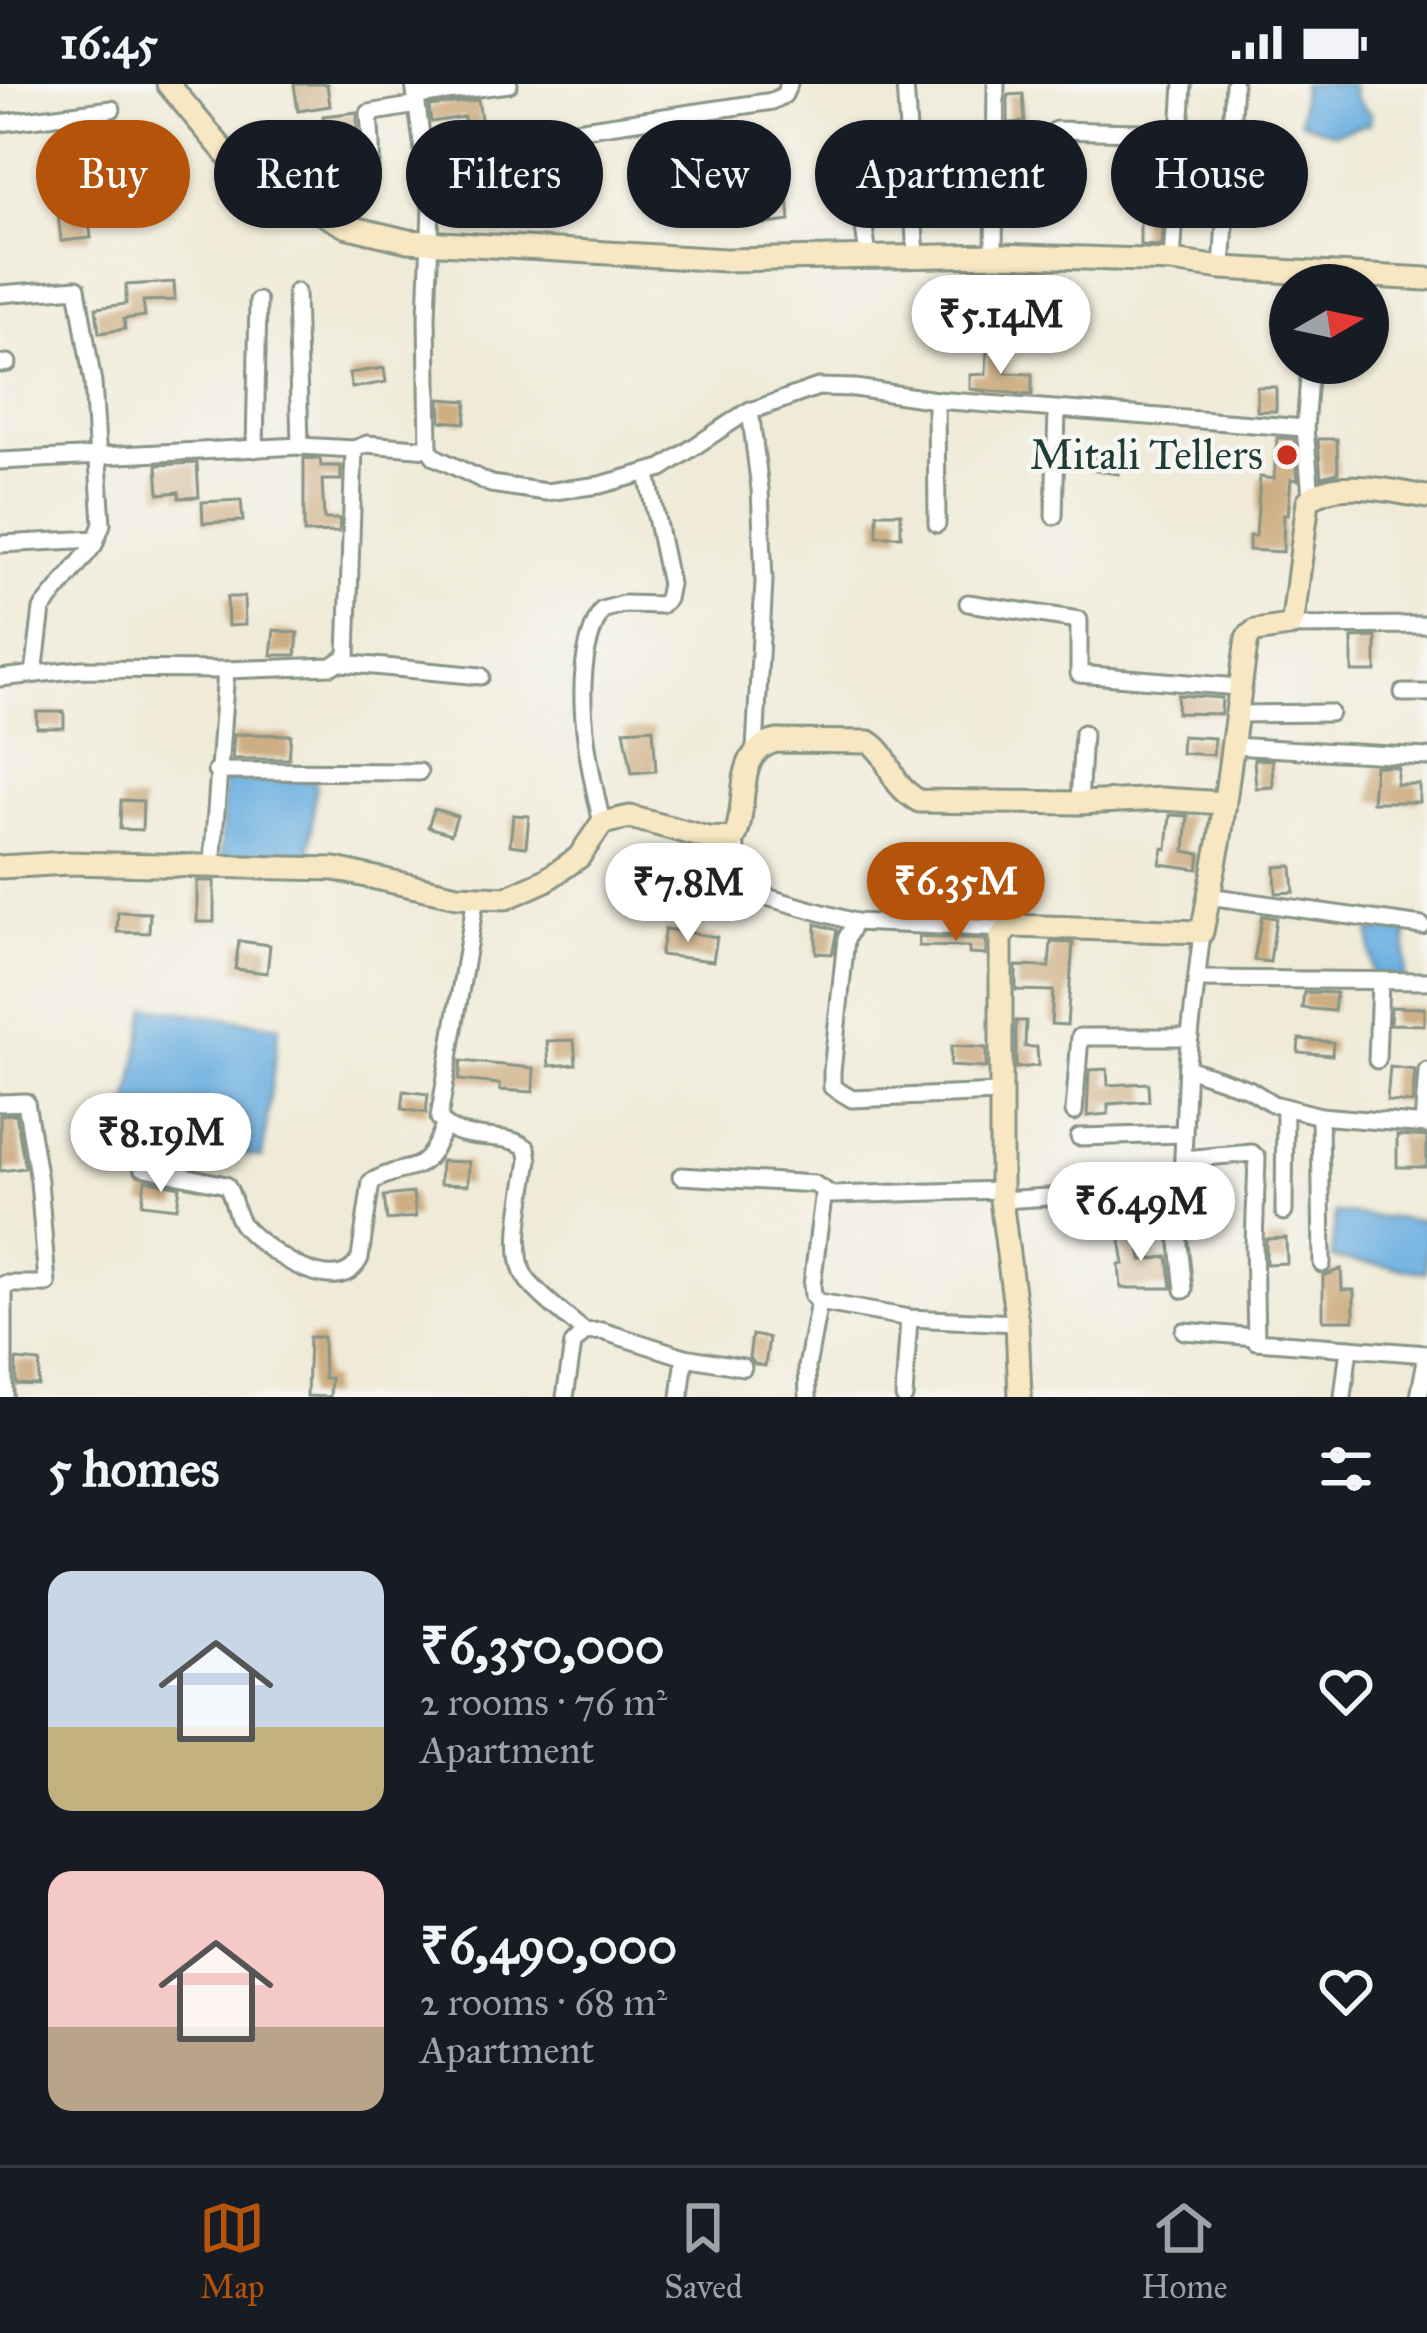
<!DOCTYPE html>
<meta charset="utf-8">
<style>
:root{--surface:#171b24;--page:#242831;--text:#f1f3f6;--muted:#9ea1a6;--line:#363941;--accent:#b45309}
body{margin:0;font-family:"IM FELL Great Primer",serif;background:var(--page);color:var(--text);height:100vh;display:flex;flex-direction:column;font-size:45px;white-space:nowrap}
*{box-sizing:border-box;margin:0}
p{font-size:39px;color:var(--muted)}
.icon{flex:none;width:66px;height:66px;fill:none;stroke:currentColor;stroke-width:2;stroke-linecap:round;stroke-linejoin:round}
.map{position:relative;height:1313px;overflow:hidden}
.panel{display:flex;flex-direction:column;background:var(--surface);flex:1}
.panel>*{flex:none}
.top-card{position:absolute;left:36px;top:36px;width:1356px;height:108px;display:flex;gap:24px}
.needle{width:78px;rotate:81deg}
.tools{position:absolute;left:1269px;top:180px;display:grid;gap:24px}
.tools a{display:grid;place-items:center;width:120px;height:120px;border-radius:50%;background:var(--surface);box-shadow:0 3px 9px #0004;font-size:60px}
.price{position:absolute;translate:-50% -102px;padding:0 27px;border-radius:42px;background:#fff;color:#222;font-size:39px;line-height:78px;filter:drop-shadow(0 3px 6px #0008)}
.price::after{content:'';position:absolute;left:50%;top:72px;width:36px;height:27px;margin-left:-18px;background:inherit;clip-path:polygon(0 0,100% 0,50% 100%)}
.price.active{background:var(--accent);color:#fff}
ul{padding:0;list-style:none}
li{display:flex;align-items:center;gap:36px;height:300px;padding:0 48px}
li span{display:grid;place-items:center;flex:none;width:336px;height:240px;border-radius:24px;color:#555}
li>.icon{margin-inline-start:auto}
span .icon{width:144px;height:144px;fill:#fffc;stroke-width:1}
li b{font-size:51px}
h2{display:flex;justify-content:space-between;align-items:center;height:144px;padding:0 48px;font-size:51px}
.tag{padding:0 42px;border-radius:54px;background:var(--surface);box-shadow:0 3px 9px #0004;font-size:42px;line-height:108px}
.tag.active{background:var(--accent);color:#fff}
.status{display:flex;justify-content:space-between;align-items:center;height:84px;padding:0 60px;background:var(--surface);direction:ltr}
.status svg{height:33px;fill:currentColor}
.tabs{display:flex;justify-content:space-around;align-items:center;height:168px;border-top:3px solid var(--line);background:var(--surface);font-size:33px;color:var(--muted)}
.tabs a{display:grid;justify-items:center;gap:6px}
.tabs .active{color:var(--accent)}
.map>svg:first-child{display:block}
.water{fill:#6bafe0;stroke:#45768a;stroke-width:3}
.building{fill:#cdad82}
.lines{fill:none;stroke-linecap:round;stroke-linejoin:round}
.street-casing{stroke:#889486;stroke-width:21}
.secondary-casing{stroke:#889486;stroke-width:27}
.street{stroke:#fff;stroke-width:15}
.secondary{stroke:#f7e8c3;stroke-width:21}
.poi-dot{fill:#c8321e;stroke:#f6f6f2;stroke-width:4.5}
.labels{text-anchor:middle;dominant-baseline:central;stroke-width:9;stroke-linejoin:round;paint-order:stroke}
.poi-label{font-size:42px;fill:#1f3d34;stroke:#f6f6f2;text-anchor:end}
</style>
<div class="status"><b>16:45</b><svg viewBox="0 0 49 12"><path d="M0 12V9h3v3zM5 12V6h3v6zM10 12V3h3v9zM15 12V0h3v12zM26 1h20v11H26zM47 4h2v5h-2z"/></svg></div>
<div class="map">
<svg width="1427" height="1313" viewBox="0 0 1427 1313">
<rect width="100%" height="100%" fill="#f6f6f2"/>
<filter id="ink" filterUnits="userSpaceOnUse"><feTurbulence type="fractalNoise" baseFrequency=".00833" numOctaves="2"/><feDisplacementMap in="SourceGraphic" scale="24" xChannelSelector="R" yChannelSelector="G"/><feConvolveMatrix kernelMatrix="1 2 1 2 8 2 1 2 1" color-interpolation-filters="sRGB"/></filter>
<filter id="wash" filterUnits="userSpaceOnUse"><feTurbulence type="fractalNoise" baseFrequency=".004" numOctaves="4" result="noise"/><feDisplacementMap in="SourceGraphic" scale="48" xChannelSelector="R" yChannelSelector="G"/><feGaussianBlur stdDeviation="2.7" result="paint"/><feColorMatrix in="noise" values="0 0 0 0 0 0 0 0 0 0 0 0 0 0 0 0 0 1.4 0 .05"/><feComposite in="paint" operator="in"/></filter>
<g filter="url(#wash)">
<rect width="100%" height="100%" fill="#f0ebd8"/>
<g class="water">
<polygon points="1302,0 1352,0 1355,15 1371,30 1370,39 1333,49 1300,37"/>
<polygon points="224,695 316,697 309,774 221,775"/>
<polygon points="1370,847 1407,848 1404,897 1372,889"/>
<polygon points="147,923 279,942 262,1074 125,1041"/>
<polygon points="1335,1129 1427,1137 1426,1188 1332,1174"/>
</g>
<g id="blocks">
<g class="building">
<polygon points="294,0 327,0 330,22 298,27"/>
<polygon points="1023,10 1025,38 1008,39 1008,11"/>
<polygon points="478,16 483,47 466,50 464,33 431,38 429,22"/>
<polygon points="357,28 358,83 344,84 341,59 327,61 323,32"/>
<polygon points="468,74 469,83 509,78 512,101 470,106 471,112 442,114 437,76"/>
<polygon points="1290,82 1292,110 1273,111 1271,83"/>
<polygon points="788,112 790,137 766,140 764,115"/>
<polygon points="1140,119 1164,119 1161,162 1140,161"/>
<polygon points="88,128 91,154 61,157 58,130"/>
<polygon points="174,198 175,216 143,217 145,232 124,235 125,245 99,249 96,224 126,220 126,201"/>
<polygon points="987,266 1007,267 1006,289 1032,290 1032,311 970,305 970,291 986,290"/>
<polygon points="384,284 386,298 352,304 349,289"/>
<rect x="1257" y="303" width="19" height="24"/>
<polygon points="440,315 467,317 465,339 441,337"/>
<polygon points="1277,354 1294,355 1298,396 1291,395 1288,431 1284,430 1283,468 1249,466 1249,452 1256,452 1260,393 1274,395"/>
<polygon points="1318,355 1337,355 1338,389 1321,393"/>
<polygon points="1094,369 1120,372 1118,390 1092,386"/>
<polygon points="304,374 320,375 321,382 341,382 341,396 322,396 324,435 340,435 339,448 304,449"/>
<polygon points="197,379 199,413 179,414 179,408 159,410 157,381"/>
<polygon points="241,416 243,437 203,439 202,418"/>
<rect x="877" y="429" width="24" height="23"/>
<polygon points="227,513 244,513 245,541 228,542"/>
<polygon points="274,546 298,549 296,571 271,571"/>
<polygon points="1376,553 1376,588 1352,588 1352,554"/>
<polygon points="1178,611 1222,614 1221,630 1177,629"/>
<rect x="37" y="628" width="27" height="16"/>
<polygon points="653,644 656,687 632,689 624,646"/>
<polygon points="234,650 291,651 289,675 232,675"/>
<polygon points="1182,652 1214,654 1213,671 1181,669"/>
<polygon points="1254,675 1272,676 1273,703 1256,704"/>
<polygon points="1375,682 1398,683 1396,700 1419,700 1419,718 1372,718"/>
<polygon points="121,716 143,717 142,746 120,745"/>
<polygon points="434,725 457,732 451,750 428,743"/>
<polygon points="513,731 529,732 526,763 510,761"/>
<polygon points="1170,731 1188,732 1185,767 1200,770 1198,785 1160,780 1163,764 1167,765"/>
<polygon points="1292,782 1294,808 1276,809 1275,783"/>
<rect x="197" y="797" width="17" height="41"/>
<polygon points="118,828 150,829 149,849 117,848"/>
<polygon points="1262,832 1276,834 1270,878 1254,876"/>
<polygon points="816,840 837,846 832,870 816,869"/>
<polygon points="665,845 717,853 713,877 660,871"/>
<polygon points="919,853 986,856 986,871 969,870 969,863 919,862"/>
<polygon points="239,857 270,861 267,889 235,885"/>
<polygon points="1051,858 1073,859 1067,941 1051,940 1053,907 1016,906 1016,882 1049,883"/>
<polygon points="1304,908 1336,909 1334,927 1302,924"/>
<polygon points="1391,923 1424,924 1424,941 1390,940"/>
<polygon points="1016,937 1026,937 1025,963 1037,963 1038,982 1016,984"/>
<polygon points="1299,955 1333,958 1332,971 1298,968"/>
<polygon points="574,956 576,980 549,982 547,957"/>
<polygon points="951,962 986,964 986,984 950,982"/>
<polygon points="461,977 534,984 533,1008 500,1006 500,1000 459,996"/>
<polygon points="1390,983 1415,986 1412,1019 1387,1017"/>
<polygon points="1107,985 1108,1001 1148,999 1149,1017 1108,1020 1108,1030 1087,1032 1089,986"/>
<polygon points="404,1007 428,1010 426,1029 402,1025"/>
<polygon points="16,1030 25,1084 0,1087 0,1031"/>
<polygon points="1397,1051 1427,1053 1427,1083 1397,1083"/>
<polygon points="441,1077 469,1078 468,1101 440,1100"/>
<polygon points="145,1096 180,1103 177,1124 142,1120"/>
<polygon points="413,1109 416,1133 387,1136 384,1112"/>
<polygon points="1136,1139 1142,1176 1168,1173 1172,1204 1121,1204 1119,1181 1124,1180 1118,1142"/>
<polygon points="1286,1154 1287,1179 1266,1180 1266,1155"/>
<polygon points="1341,1185 1342,1206 1354,1206 1354,1236 1323,1236 1323,1192"/>
<polygon points="752,1251 769,1254 765,1282 755,1280 749,1273"/>
<polygon points="309,1253 323,1253 324,1294 331,1294 330,1313 307,1312"/>
<polygon points="16,1276 40,1278 38,1301 16,1300"/>
</g>
</g>
</g>
<g filter="url(#ink)">
<use href="#blocks" fill-opacity="0" stroke="#889486" stroke-width="3"/>
<g class="lines">
<defs>
<g id="street">
<polyline points="414,0 431,124 427,233 429,365 435,373 491,400 546,408 600,401 662,384 745,329 818,303 855,304 936,316 1305,344"/>
<polyline points="905,0 916,172"/>
<polyline points="416,12 509,0"/>
<polyline points="0,39 112,25"/>
<polyline points="1056,46 1179,49"/>
<polyline points="853,59 868,173"/>
<polyline points="423,65 466,62 773,17 784,11 789,0"/>
<path d="M341 140C376 89 373 90 369 29L417 21"/>
<polyline points="994,171 996,0"/>
<polyline points="1172,177 1183,0"/>
<polyline points="1222,184 1234,0"/>
<polyline points="296,208 300,362"/>
<polyline points="0,210 77,204 93,299 102,440 94,461 42,525 34,590"/>
<polyline points="1310,279 1305,344 1311,412"/>
<polyline points="0,280 8,279"/>
<polyline points="936,316 937,440"/>
<polyline points="750,326 760,405 764,497 755,665"/>
<polyline points="255,365 258,217"/>
<polyline points="0,377 300,362 354,365"/>
<polyline points="1054,432 1057,326"/>
<polyline points="0,460 96,455"/>
<polyline points="968,519 1079,536 1079,590 1238,603"/>
<polyline points="1289,542 1427,541"/>
<polyline points="342,579 481,592"/>
<polyline points="0,594 82,585 226,586"/>
<polyline points="1403,609 1427,609"/>
<polyline points="1235,630 1330,629"/>
<polyline points="1231,662 1427,673"/>
<polyline points="216,687 419,688"/>
<polyline points="1079,719 1083,649"/>
<path d="M602 739C588 677 567 584 602 526L623 520 661 521 667 515 670 500 647 390"/>
<polyline points="734,755 743,797 752,809 855,838"/>
<polyline points="212,784 226,586 332,582 347,572 354,365 367,360 429,365"/>
<polyline points="1208,812 1422,842"/>
<path d="M476 813 439 1034C458 1062 503 1045 527 1064L529 1076C525 1105 508 1174 528 1197 544 1216 566 1232 585 1248"/>
<polyline points="1197,895 1427,897"/>
<polyline points="1377,976 1380,897"/>
<polyline points="1187,984 1249,1005 1273,1020 1320,1032 1427,1041"/>
<polyline points="999,1009 852,1015 832,1003 832,988 846,855 855,838 1004,845"/>
<polyline points="0,1019 26,1018 39,1097 47,1200 4,1200 4,1313"/>
<polyline points="1074,1028 1080,953 1190,953"/>
<polyline points="1320,1032 1322,1180"/>
<polyline points="1423,1040 1427,987"/>
<polyline points="1079,1053 1184,1050"/>
<polyline points="1183,1075 1252,1069 1257,1074 1254,1160 1256,1257 1427,1270"/>
<path d="M142 1083 226 1101C236 1115 233 1131 245 1144 267 1167 339 1218 360 1174L371 1098C414 1074 422 1099 444 1042"/>
<polyline points="681,1092 814,1100 832,1111 1001,1106"/>
<polyline points="824,1106 812,1201 813,1212 819,1218 909,1234 1017,1239"/>
<polyline points="1001,1116 1176,1105"/>
<polyline points="1284,1128 1285,1023"/>
<polyline points="1184,1206 1174,1113 1182,1097 1187,978 1202,848"/>
<polyline points="1184,1247 1255,1253"/>
<polyline points="565,1313 573,1260 585,1248 602,1247 685,1273 743,1283"/>
<polyline points="680,1313 685,1273"/>
<polyline points="808,1313 807,1283 819,1218"/>
<polyline points="904,1313 909,1234"/>
<polyline points="1343,1313 1349,1264"/>
<polyline points="1419,1313 1427,1271"/>
</g>
<g id="secondary">
<polyline points="168,0 229,73 252,91 345,142 408,157 725,176 999,171 1172,177 1222,184 1427,195"/>
<path d="M0 783 68 779 335 785 457 812 506 814 546 796 579 773 602 739 630 733 708 754 734 755C750 722 732 666 777 657L869 658C895 675 884 697 919 717L1079 719 1161 715 1224 719"/>
<path d="M1020 1313 1017 1239 1001 1116V852L1011 842 1202 848 1220 754 1247 554 1255 547 1289 542 1293 536 1308 417C1333 392 1394 408 1427 413"/>
</g>
</defs>
<use href="#street" class="street-casing"/>
<use href="#secondary" class="secondary-casing"/>
<use href="#street" class="street"/>
<use href="#secondary" class="secondary"/>
</g>
</g>
<circle class="poi-dot" cx="1287" cy="371" r="12"/>
<g class="labels">
<g class="poi-label">
<text x="1263" y="371">Mitali Tellers</text>
</g>
</g>
</svg>
<div class="tools">
<a><svg class="needle" viewBox="-14 -14 28 28"><path d="M0-13l5 13h-10z" fill="#e53935"/><path d="M0 13l5-13h-10z" fill="#9ea1a6"/></svg></a>
</div>
<b class="price" style="left:1001px;top:293px">₹5.14M</b>
<b class="price active" style="left:956px;top:860px">₹6.35M</b>
<b class="price" style="left:688px;top:861px">₹7.8M</b>
<b class="price" style="left:161px;top:1111px">₹8.19M</b>
<b class="price" style="left:1141px;top:1180px">₹6.49M</b>
<div class="top-card">
<a class="tag active">Buy</a>
<a class="tag">Rent</a>
<a class="tag">Filters</a>
<a class="tag">New</a>
<a class="tag">Apartment</a>
<a class="tag">House</a>
</div>
</div>
<section class="panel">
<h2>5 homes<svg class="icon" aria-label="filters" viewBox="0 0 24 24"><path d="M4 7h16M4 17h16"/><circle cx="9" cy="7" r="2"/><circle cx="15" cy="17" r="2"/></svg></h2>
<ul>
<li><span style="background:linear-gradient(#c9d6e8 65%,#c2b280 0)"><svg class="icon" aria-label="home" viewBox="0 0 24 24"><path d="M3 11l9-7 9 7M6 9v11h12V9"/></svg></span><div><b>₹6,350,000</b><p>2 rooms · 76 m²</p><p>Apartment</p></div><svg class="icon" aria-label="heart" viewBox="0 0 24 24"><path d="M12 20l-8-8c-3-5 5-10 8-4 3-6 11-1 8 4z"/></svg></li>
<li><span style="background:linear-gradient(#f6c9c9 65%,#b9a48a 0)"><svg class="icon" aria-label="home" viewBox="0 0 24 24"><path d="M3 11l9-7 9 7M6 9v11h12V9"/></svg></span><div><b>₹6,490,000</b><p>2 rooms · 68 m²</p><p>Apartment</p></div><svg class="icon" aria-label="heart" viewBox="0 0 24 24"><path d="M12 20l-8-8c-3-5 5-10 8-4 3-6 11-1 8 4z"/></svg></li>
</ul>
</section>
<nav class="tabs">
<a class="active"><svg class="icon" aria-label="map" viewBox="0 0 24 24"><path d="M3 6l6-2 6 2 6-2v14l-6 2-6-2-6 2zM9 4v14M15 6v14"/></svg>Map</a>
<a><svg class="icon" aria-label="saved" viewBox="0 0 24 24"><path d="M7 4h10v16l-5-4-5 4z"/></svg>Saved</a>
<a><svg class="icon" aria-label="home" viewBox="0 0 24 24"><path d="M3 11l9-7 9 7M6 9v11h12V9"/></svg>Home</a>
</nav>
